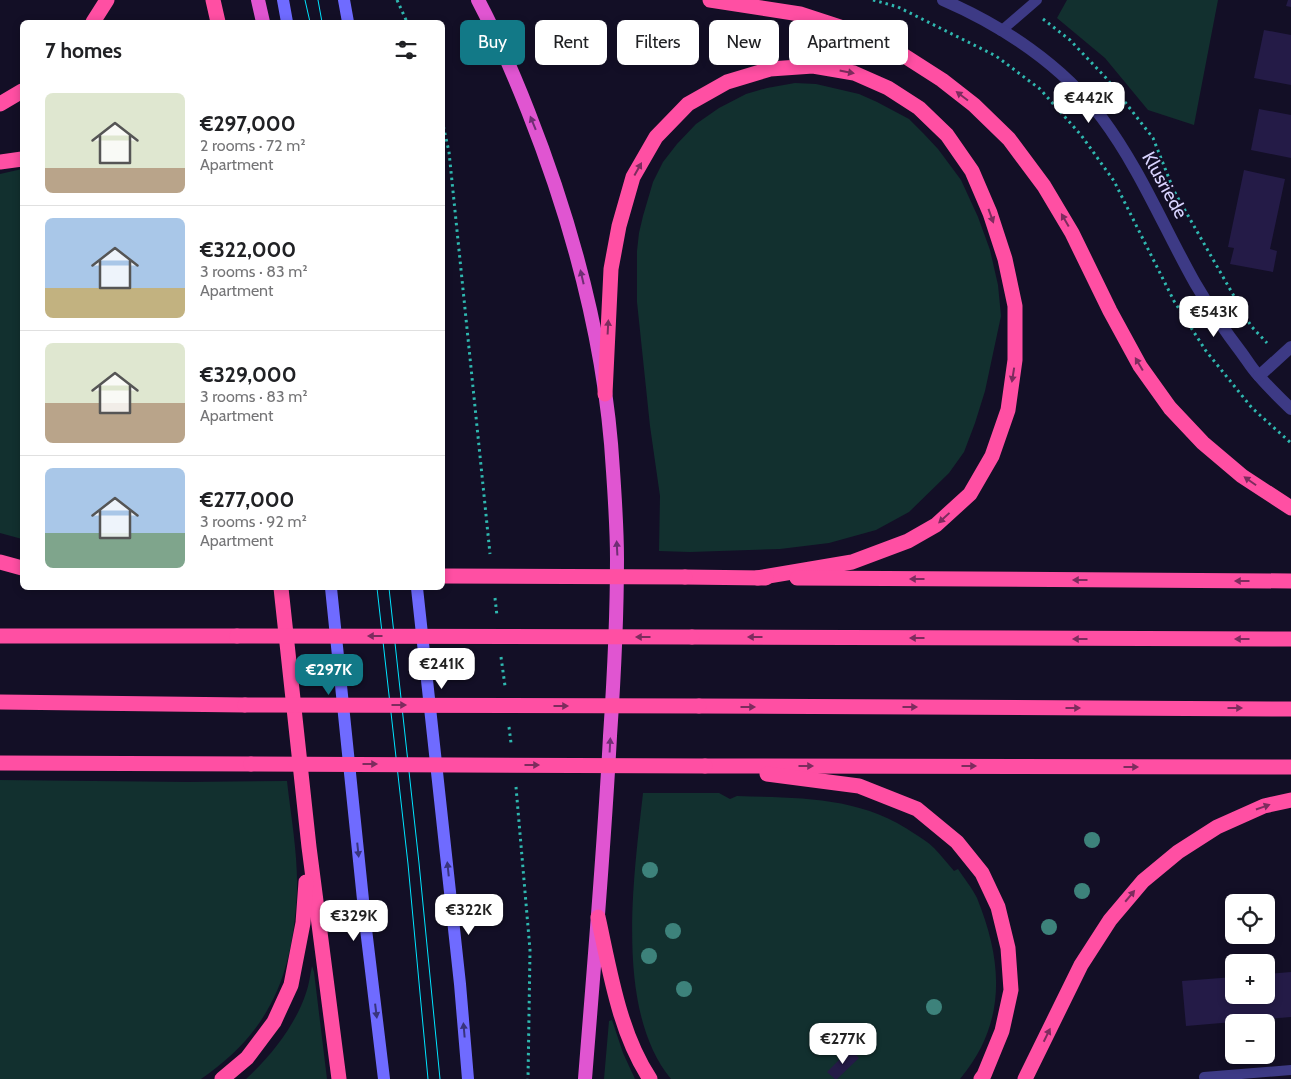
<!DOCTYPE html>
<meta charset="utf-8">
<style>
:root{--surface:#fff;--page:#f6f6f6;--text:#202124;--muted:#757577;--line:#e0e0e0;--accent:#127987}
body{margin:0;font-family:Cabin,sans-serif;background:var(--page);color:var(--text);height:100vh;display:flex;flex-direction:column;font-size:19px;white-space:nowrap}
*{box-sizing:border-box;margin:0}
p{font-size:16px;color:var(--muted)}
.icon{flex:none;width:28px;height:28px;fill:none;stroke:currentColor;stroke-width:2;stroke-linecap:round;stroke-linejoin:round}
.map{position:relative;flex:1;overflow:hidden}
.details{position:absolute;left:20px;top:20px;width:425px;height:570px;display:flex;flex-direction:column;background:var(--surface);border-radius:8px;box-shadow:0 2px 8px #0003}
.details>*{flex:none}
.hud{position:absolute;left:460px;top:20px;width:475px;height:45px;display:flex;gap:10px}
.fabs{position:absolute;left:1225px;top:894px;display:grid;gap:10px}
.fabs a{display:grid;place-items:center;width:50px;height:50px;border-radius:8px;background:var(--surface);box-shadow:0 2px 8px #0003;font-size:25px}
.price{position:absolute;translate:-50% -42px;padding:0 11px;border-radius:10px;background:#fff;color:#222;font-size:16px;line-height:32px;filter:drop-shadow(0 1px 2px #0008)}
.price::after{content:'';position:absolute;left:50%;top:30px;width:15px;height:11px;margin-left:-8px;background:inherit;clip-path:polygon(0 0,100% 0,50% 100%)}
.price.active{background:var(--accent);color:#fff}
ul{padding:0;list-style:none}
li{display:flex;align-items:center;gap:15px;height:125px;padding:0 25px}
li+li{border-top:1px solid var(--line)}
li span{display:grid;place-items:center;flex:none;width:140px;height:100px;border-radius:8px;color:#555}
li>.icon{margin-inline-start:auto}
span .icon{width:60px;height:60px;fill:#fffc;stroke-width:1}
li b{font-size:21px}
h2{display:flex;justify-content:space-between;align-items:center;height:60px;padding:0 25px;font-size:21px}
.chip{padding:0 18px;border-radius:8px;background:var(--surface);box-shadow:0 2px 8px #0003;font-size:18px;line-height:45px}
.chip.active{background:var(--accent);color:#fff}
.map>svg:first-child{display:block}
.green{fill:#12302f}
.building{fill:#241b47}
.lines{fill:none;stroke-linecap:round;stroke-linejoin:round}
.path{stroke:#2fb8b0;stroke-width:3;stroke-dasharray:2.5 4;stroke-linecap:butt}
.service{stroke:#3d3a85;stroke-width:10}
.minor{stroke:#3d3a85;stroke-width:12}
.secondary{stroke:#6f6bff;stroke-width:12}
.trunk{stroke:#e055d1;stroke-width:14}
.motorway{stroke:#ff4fa3;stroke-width:15}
.tram{stroke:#00e5ff;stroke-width:1}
.motorway-bridge{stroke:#ff4fa3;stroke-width:15}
.tree{fill:#3d827b}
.oneway{fill:#7d2c5e}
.oneway2{fill:#6f2e73}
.oneway3{fill:#38347d}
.labels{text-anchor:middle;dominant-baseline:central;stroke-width:4;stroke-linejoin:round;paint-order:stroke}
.street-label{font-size:19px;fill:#d9d4ff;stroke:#130f26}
</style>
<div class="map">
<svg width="1291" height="1079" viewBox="0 0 1291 1079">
<rect width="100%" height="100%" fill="#130f26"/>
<g class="green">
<polygon points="1067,0 1218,0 1194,125 1148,110 1105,58 1057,18"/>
<polygon points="795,83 816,84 859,94 877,102 909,119 923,133 938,149 961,180 978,217 990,250 998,285 1001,316 985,391 975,423 964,452 949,473 909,512 876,530 829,543 780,549 690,552 659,551 660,496 650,426 637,302 637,251 639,233 643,216 653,182 663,162 677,144 696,124 719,108 746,94 767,88"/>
<polygon points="22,169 22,539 0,533 0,174"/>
<path d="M0 780 188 782 287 781C291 817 298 855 297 891 293 974 271 1031 201 1079H0Z"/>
<path d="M643 793H719L730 799 737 796C800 798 861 796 915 834 921 838 928 842 934 848 941 855 947 863 954 871L958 869C964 878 972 888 977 898 1003 962 1007 1023 960 1079H671C614 1010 634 876 643 793Z"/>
<path d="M312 966 314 972 327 1079H246C271 1056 295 1026 306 993 309 985 310 975 312 966Z"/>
<polygon points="612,1020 623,1053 635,1079 604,1079 609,1021"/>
</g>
<g class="building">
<polygon points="1288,0 1291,0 1291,7 1286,6"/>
<polygon points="1264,30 1291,35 1291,85 1254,78"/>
<polygon points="1259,109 1291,115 1291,158 1251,150"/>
<polygon points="1244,170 1285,179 1270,249 1277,251 1273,272 1230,264 1234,248 1228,247"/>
<polygon points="1291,972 1291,1017 1186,1026 1182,981 1234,977 1234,995 1266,995 1266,974"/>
<polygon points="850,1049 859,1058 837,1079 835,1079 827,1072"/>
</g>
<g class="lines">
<g class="path">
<polyline points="397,0 407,22"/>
<polyline points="873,0 898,7 996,56 1040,89 1081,135 1114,181 1174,301 1206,351 1252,408 1291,443"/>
<polyline points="1043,19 1070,40 1107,79 1153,138 1174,191 1251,326 1267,343"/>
<polyline points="442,120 449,152 490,554"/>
<polyline points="495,598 497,616"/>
<polyline points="501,657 505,686"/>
<polyline points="509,727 511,743"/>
<polyline points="516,787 530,950 528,1079"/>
</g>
<g class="service">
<polyline points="1001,31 1037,0"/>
<polyline points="1204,1077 1291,1070"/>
</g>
<g class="minor">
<path d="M943 0C1003 26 1062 65 1102 118 1140 169 1164 228 1195 283 1209 307 1224 330 1241 352 1247 360 1252 369 1259 376 1269 388 1280 398 1291 409"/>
<polyline points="1259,376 1291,347"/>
</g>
<g class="secondary">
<polyline points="283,0 287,22"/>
<polyline points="344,0 348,22"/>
<polyline points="331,588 366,929 384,1079"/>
<polyline points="417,588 460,984 468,1079"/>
</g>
<g class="trunk">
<polyline points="258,0 263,22"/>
<path d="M478 0C497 36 513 73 528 111 573 225 606 348 613 471 615 500 617 530 617 559 617 618 614 677 610 736 604 851 594 965 585 1079"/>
</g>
<g class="motorway">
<polyline points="213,0 218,22"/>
<polyline points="710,0 800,14 852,31 903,55 942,80 974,105 1009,139 1044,186 1072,233 1110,311 1140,366 1170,408 1203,443 1242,476 1291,508"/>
<polyline points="93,22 107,0"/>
<polyline points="0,104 22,91"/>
<polyline points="0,162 22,159"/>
<polyline points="605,394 611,269 619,226 633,177 656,137 688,104 727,82 770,69 813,66 854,73 888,88 919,108 947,135 972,171 990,213 1005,259 1015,306 1015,360 1008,410 992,456 970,494 936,525 908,541 852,562 757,578"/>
<polyline points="0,562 22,568"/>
<polyline points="685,577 766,578"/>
<polyline points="797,578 1291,581"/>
<polyline points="281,588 309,847 339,1079"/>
<polyline points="0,636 237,636"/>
<polyline points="692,637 1291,639"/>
<polyline points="0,702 245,705"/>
<polyline points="699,706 1291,709"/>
<polyline points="0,763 251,764"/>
<polyline points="705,766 1291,767"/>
<polyline points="767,774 859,786 917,809 957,842 982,873 998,907 1008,948 1011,990 1002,1031 984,1075 981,1079"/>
<path d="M598 917C610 971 619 1032 650 1079"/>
<polyline points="222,1079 247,1058 274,1022 291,985 303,923 306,882"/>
<polyline points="1025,1079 1081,965 1110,920 1143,881 1178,852 1217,827 1264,806 1291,800"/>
</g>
<g class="tram">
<polyline points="305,0 310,22"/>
<polyline points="318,0 322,22"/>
<polyline points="377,588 408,864 428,1079"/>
<polyline points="389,588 419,863 440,1079"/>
</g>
<g class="motorway-bridge">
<polyline points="442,576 685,577"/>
<polyline points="237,636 692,637"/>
<polyline points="245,705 699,706"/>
<polyline points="251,764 705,766"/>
</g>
</g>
<g class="tree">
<circle cx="1092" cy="840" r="8"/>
<circle cx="650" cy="870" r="8"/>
<circle cx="1082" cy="891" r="8"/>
<circle cx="1049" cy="927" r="8"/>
<circle cx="673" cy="931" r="8"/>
<circle cx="649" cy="956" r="8"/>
<circle cx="684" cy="989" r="8"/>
<circle cx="934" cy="1007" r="8"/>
</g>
<defs><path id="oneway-solid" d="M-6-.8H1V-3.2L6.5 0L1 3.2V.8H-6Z" transform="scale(1.25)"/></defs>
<g class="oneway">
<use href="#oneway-solid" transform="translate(847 72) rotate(11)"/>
<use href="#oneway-solid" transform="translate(962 96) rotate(-143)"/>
<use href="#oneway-solid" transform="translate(638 169) rotate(-61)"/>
<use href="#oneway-solid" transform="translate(991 216) rotate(70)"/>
<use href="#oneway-solid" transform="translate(1065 220) rotate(-120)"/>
<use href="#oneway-solid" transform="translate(608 327) rotate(-87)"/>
<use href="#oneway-solid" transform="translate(1139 364) rotate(-121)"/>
<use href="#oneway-solid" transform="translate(1013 375) rotate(99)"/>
<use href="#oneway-solid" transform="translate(1250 481) rotate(-145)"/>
<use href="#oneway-solid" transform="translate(944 518) rotate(137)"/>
<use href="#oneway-solid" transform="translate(917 579) rotate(-180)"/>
<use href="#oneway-solid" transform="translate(1080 580) rotate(-180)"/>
<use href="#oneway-solid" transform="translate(1242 581) rotate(-180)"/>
<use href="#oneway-solid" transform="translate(375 636) rotate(-180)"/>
<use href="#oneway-solid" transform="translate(643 637) rotate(-180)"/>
<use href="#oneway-solid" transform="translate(755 637) rotate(-180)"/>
<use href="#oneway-solid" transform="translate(917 638) rotate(-180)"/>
<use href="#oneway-solid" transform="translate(1080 639) rotate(-180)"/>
<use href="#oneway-solid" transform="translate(1242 639) rotate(-180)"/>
<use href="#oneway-solid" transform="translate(399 705)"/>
<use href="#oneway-solid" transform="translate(561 706)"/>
<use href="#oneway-solid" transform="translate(748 707)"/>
<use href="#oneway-solid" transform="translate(910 707)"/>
<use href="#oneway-solid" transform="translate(1073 708)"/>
<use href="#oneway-solid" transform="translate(1235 708)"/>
<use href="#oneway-solid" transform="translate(370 764)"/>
<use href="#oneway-solid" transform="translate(532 765)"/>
<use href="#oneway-solid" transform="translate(806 766)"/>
<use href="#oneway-solid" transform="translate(969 766)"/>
<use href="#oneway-solid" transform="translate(1131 767)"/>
<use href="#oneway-solid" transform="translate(1263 807) rotate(-19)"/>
<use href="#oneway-solid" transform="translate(1130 896) rotate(-50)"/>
<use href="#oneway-solid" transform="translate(1047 1035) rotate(-64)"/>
</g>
<g class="oneway2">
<use href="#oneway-solid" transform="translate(533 123) rotate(-112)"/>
<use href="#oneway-solid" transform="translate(582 277) rotate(-103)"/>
<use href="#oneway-solid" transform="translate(617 548) rotate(-93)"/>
<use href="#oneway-solid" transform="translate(610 745) rotate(-87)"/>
</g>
<g class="oneway3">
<use href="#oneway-solid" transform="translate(358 850) rotate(84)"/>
<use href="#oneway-solid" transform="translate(448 869) rotate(-96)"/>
<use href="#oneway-solid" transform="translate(376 1011) rotate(83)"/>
<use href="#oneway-solid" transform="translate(464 1030) rotate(-95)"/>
</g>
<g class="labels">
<g class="street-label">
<text transform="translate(1165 185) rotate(61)">Klusriede</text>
</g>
</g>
</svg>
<div class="fabs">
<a><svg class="icon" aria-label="locate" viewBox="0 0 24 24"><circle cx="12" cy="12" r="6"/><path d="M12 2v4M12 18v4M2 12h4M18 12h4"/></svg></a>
<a>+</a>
<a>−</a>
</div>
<b class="price" style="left:1089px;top:124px">€442K</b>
<b class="price" style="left:1214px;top:338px">€543K</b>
<b class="price" style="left:442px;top:690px">€241K</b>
<b class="price active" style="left:329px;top:696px">€297K</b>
<b class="price" style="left:469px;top:936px">€322K</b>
<b class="price" style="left:354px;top:942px">€329K</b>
<b class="price" style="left:843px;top:1065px">€277K</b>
<div class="hud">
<a class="chip active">Buy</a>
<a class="chip">Rent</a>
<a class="chip">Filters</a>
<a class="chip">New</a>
<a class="chip">Apartment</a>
</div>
<section class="details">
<h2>7 homes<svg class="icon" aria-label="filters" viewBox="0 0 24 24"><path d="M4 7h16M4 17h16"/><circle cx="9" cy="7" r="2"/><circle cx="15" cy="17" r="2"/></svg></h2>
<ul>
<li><span style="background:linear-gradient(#dfe7d0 75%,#b9a48a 0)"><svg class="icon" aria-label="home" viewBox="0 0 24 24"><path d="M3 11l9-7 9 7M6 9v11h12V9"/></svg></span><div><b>€297,000</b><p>2 rooms · 72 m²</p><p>Apartment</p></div></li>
<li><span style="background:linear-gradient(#a9c7e8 70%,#c2b280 0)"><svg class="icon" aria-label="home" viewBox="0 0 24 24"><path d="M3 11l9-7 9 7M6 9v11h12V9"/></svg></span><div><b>€322,000</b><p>3 rooms · 83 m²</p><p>Apartment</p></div></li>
<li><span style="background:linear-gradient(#dfe7d0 60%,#b9a48a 0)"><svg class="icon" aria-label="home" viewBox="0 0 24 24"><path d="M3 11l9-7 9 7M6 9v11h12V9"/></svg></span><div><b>€329,000</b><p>3 rooms · 83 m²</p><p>Apartment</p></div></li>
<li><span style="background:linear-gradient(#a9c7e8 65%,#7fa58c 0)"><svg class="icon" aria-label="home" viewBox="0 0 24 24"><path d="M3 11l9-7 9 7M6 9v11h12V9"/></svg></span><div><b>€277,000</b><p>3 rooms · 92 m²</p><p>Apartment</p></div></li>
</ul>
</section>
</div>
